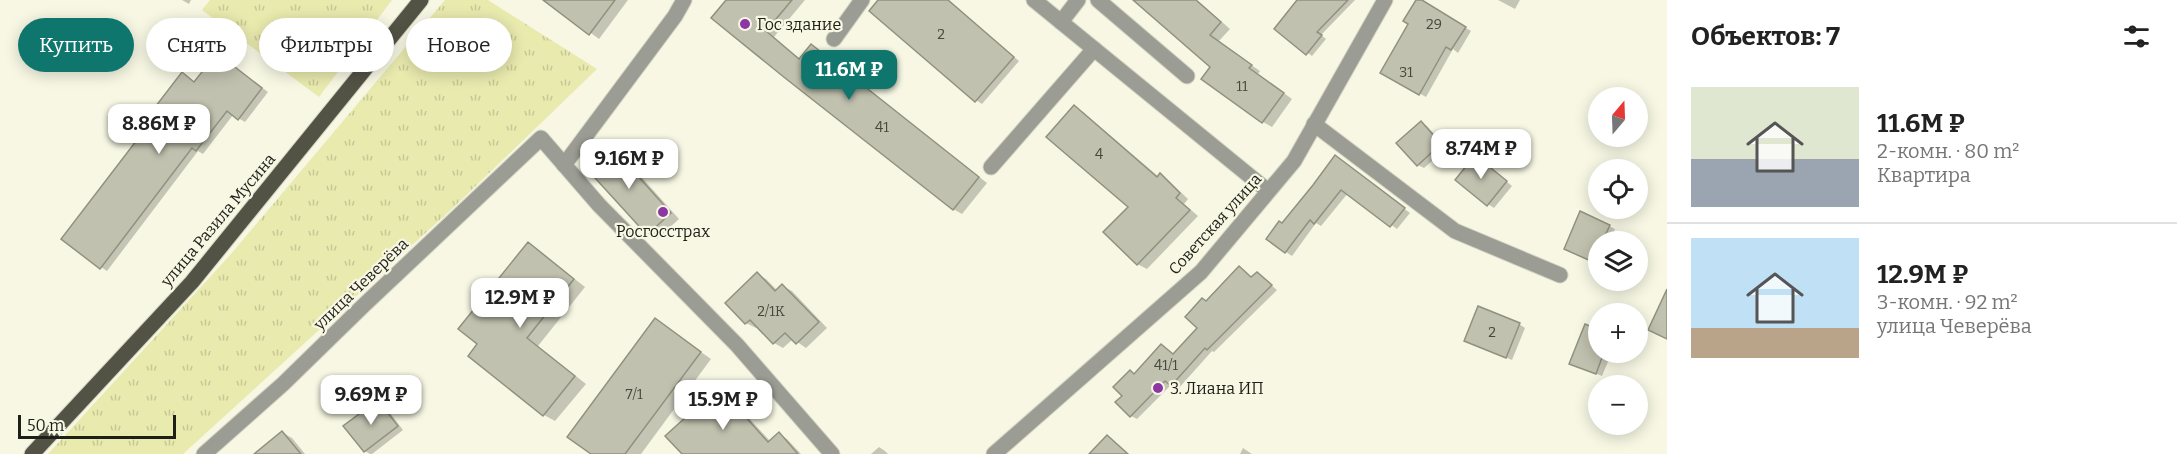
<!DOCTYPE html>
<html lang="ru">
<meta charset="utf-8">
<style>
:root{--surface:#fff;--page:#f2f2f2;--text:#222;--muted:#767676;--line:#e0e0e0;--accent:#0f766e}
body{margin:0;font-family:Bitter,serif;background:var(--page);color:var(--text);height:100vh;display:flex;flex-direction:column;font-size:22px;white-space:nowrap}
*{box-sizing:border-box;margin:0}
p{font-size:20px;color:var(--muted)}
.icon{flex:none;width:33px;height:33px;fill:none;stroke:currentColor;stroke-width:2;stroke-linecap:round;stroke-linejoin:round}
.map{position:relative;flex:1;overflow:hidden}
.panel{display:flex;flex-direction:column;background:var(--surface);width:510px}
.panel>*{flex:none}
.guide{position:absolute;left:18px;top:18px;width:570px;height:54px;display:flex;gap:12px}
.needle{width:39px;rotate:19deg}
.tools{position:absolute;left:1588px;top:87px;display:grid;gap:12px}
.tools a{display:grid;place-items:center;width:60px;height:60px;border-radius:50%;background:var(--surface);box-shadow:0 3px 15px #0003;font-size:30px}
.scale{position:absolute;left:18px;bottom:15px;width:158px;box-sizing:border-box;padding-left:6px;border:3px solid #1e1f18;border-top:0;font-size:16px;line-height:21px;white-space:nowrap;color:#1e1f18;-webkit-text-stroke:4px #f7f7e4;paint-order:stroke}
.price{position:absolute;translate:-50% -51px;padding:0 14px;border-radius:12px;background:#fff;color:#222;font-size:20px;line-height:39px;filter:drop-shadow(0 2px 3px #0008)}
.price::after{content:'';position:absolute;left:50%;top:36px;width:18px;height:14px;margin-left:-9px;background:inherit;clip-path:polygon(0 0,100% 0,50% 100%)}
.price.current{background:var(--accent);color:#fff}
ul{padding:0;list-style:none}
li{display:flex;align-items:center;gap:18px;height:150px;padding:0 24px}
li+li{border-top:2px solid var(--line)}
li span{display:grid;place-items:center;flex:none;width:168px;height:120px;border-radius:0px;color:#555}
li>.icon{margin-inline-start:auto}
span .icon{width:72px;height:72px;fill:#fffc;stroke-width:1}
li b{font-size:26px}
h2{display:flex;justify-content:space-between;align-items:center;height:72px;padding:0 24px;font-size:26px}
.chip{padding:0 21px;border-radius:27px;background:var(--surface);box-shadow:0 3px 15px #0003;font-size:21px;line-height:54px}
.chip.current{background:var(--accent);color:#fff}
main{display:flex;flex:1;min-height:0}
.map>svg:first-child{display:block}
.grass{fill:url(#grass-tufts)}
.shadow{fill:#0003}
.building{fill:#c0c1ae;stroke:#90917f;stroke-width:1.5}
.lines{fill:none;stroke-linecap:round;stroke-linejoin:round}
.minor-casing{stroke:#d4d4c3;stroke-width:17}
.major-casing{stroke:#d4d4c3;stroke-width:17}
.minor{stroke:#9b9c94;stroke-width:15}
.major{stroke:#525345;stroke-width:15}
.poi-dot{fill:#8c36a3;stroke:#f7f7e4;stroke-width:2}
.labels{text-anchor:middle;dominant-baseline:central;stroke-width:4.5;stroke-linejoin:round;paint-order:stroke}
.number-label{font-size:14px;fill:#46483e}
.poi-label{font-size:16px;fill:#1e1f18;stroke:#f7f7e4;text-anchor:start}
.street-label{font-size:16px;fill:#1e1f18;stroke:#f7f7e4}
</style>
<main>
<div class="map">
<svg width="1667" height="454" viewBox="0 0 1667 454">
<defs>
<pattern id="grass-tufts" width="24" height="20" patternUnits="userSpaceOnUse" patternTransform="scale(1.5)"><rect width="24" height="20" fill="#e9eaae"/><path d="M3 7l-1-3M5 7V3M7 7l1-3M15 17l-1-3M17 17v-4M19 17l1-3" fill="none" stroke="#c7c895"/></pattern>
</defs>
<rect width="100%" height="100%" fill="#f7f7e4"/>
<g class="grass">
<polygon points="210,0 392,0 319,97 202,10"/>
<polygon points="445,0 488,0 597,69 454,207 183,454 48,454 231,254"/>
</g>
<g class="shadow">
<polygon points="182,0 191,0 189,4"/>
<polygon points="546,0 628,0 599,39"/>
<polygon points="728,0 805,0 774,37 800,59 820,51 987,183 962,214 953,209"/>
<polygon points="880,0 948,0 1019,61 982,104 976,100"/>
<polygon points="1135,0 1197,0 1230,29 1218,42 1260,71 1258,74 1292,99 1272,127 1263,122 1212,67"/>
<polygon points="1304,0 1355,0 1321,35 1326,39 1312,56 1276,29"/>
<polygon points="1418,0 1471,31 1458,53 1453,49 1426,97 1382,73 1410,23"/>
<polygon points="1498,0 1520,0 1515,9"/>
<polygon points="223,58 268,92 245,122 233,115 203,154 198,151 107,271 101,267 195,83"/>
<polygon points="1074,107 1083,112 1159,177 1160,175 1169,181 1188,199 1184,204 1198,216 1147,269 1137,264 1130,207"/>
<polygon points="1421,123 1427,126 1447,148 1424,168 1418,165"/>
<polygon points="611,148 620,153 679,219 657,239 648,234"/>
<polygon points="1342,161 1410,213 1397,229 1348,193 1321,226 1316,223 1292,256 1286,252"/>
<polygon points="1485,164 1512,186 1494,208 1488,204"/>
<polygon points="1609,226 1615,229 1610,242 1599,242 1599,264 1572,252"/>
<polygon points="528,244 539,251 585,287 538,346 586,384 555,421 544,415 479,344"/>
<polygon points="1239,268 1253,278 1257,273 1277,290 1214,352 1212,351 1178,389 1171,385 1137,419 1131,416 1124,396 1135,375 1162,345 1174,355 1199,328 1207,302"/>
<polygon points="757,274 766,279 778,291 782,286 792,291 827,328 806,348 793,339 783,348 774,343 758,326 756,328 746,323"/>
<polygon points="655,320 711,359 641,454 593,454"/>
<polygon points="1519,324 1525,328 1512,360 1466,341"/>
<polygon points="1599,332 1599,352 1612,352 1602,376 1577,366"/>
<polygon points="719,389 727,394 770,441 779,434 787,439 801,454 684,454"/>
<polygon points="378,401 384,405 403,430 372,454 370,454 365,451 345,426"/>
<polygon points="283,433 292,438 305,454 256,454"/>
<polygon points="879,447 885,451 888,454 871,454"/>
<polygon points="1243,448 1252,454 1253,454 1240,454"/>
</g>
<g class="building">
<polygon points="543,0 615,0 589,35"/>
<polygon points="726,0 792,0 766,31 799,59 811,44 979,177 953,210 785,78 711,18"/>
<polygon points="878,0 948,0 1014,57 975,102 869,11"/>
<polygon points="1133,0 1196,0 1221,22 1210,35 1252,65 1249,68 1284,93 1262,123 1201,79 1210,67"/>
<polygon points="1297,0 1348,0 1317,32 1322,35 1306,55 1274,29"/>
<polygon points="1416,0 1422,0 1466,27 1451,50 1446,47 1419,95 1380,73 1408,24 1403,21"/>
<polygon points="217,53 262,88 238,120 227,111 196,151 192,148 100,269 61,239 153,119 149,115 182,72 194,82"/>
<polygon points="1074,105 1157,177 1160,173 1180,193 1176,198 1190,210 1137,265 1103,232 1128,207 1046,137"/>
<polygon points="1421,121 1441,144 1417,166 1396,143"/>
<polygon points="611,146 671,213 647,235 586,168"/>
<polygon points="1335,155 1405,208 1390,227 1341,190 1314,224 1310,220 1285,253 1266,239 1279,221 1282,223 1313,185"/>
<polygon points="1475,155 1507,181 1487,206 1455,180"/>
<polygon points="1580,211 1610,225 1602,242 1599,242 1599,248 1593,262 1564,249"/>
<polygon points="528,242 574,279 527,338 575,376 543,416 468,356 477,344 458,329"/>
<polygon points="1239,266 1251,277 1257,272 1272,285 1207,350 1205,348 1171,386 1165,381 1130,417 1115,402 1122,396 1113,387 1130,370 1134,374 1161,344 1173,354 1197,328 1185,317 1202,298 1206,301"/>
<polygon points="757,272 775,291 782,284 819,322 796,344 785,333 773,344 750,320 745,324 725,303"/>
<polygon points="1667,289 1667,339 1648,330"/>
<polygon points="1478,306 1520,323 1506,358 1464,341"/>
<polygon points="655,318 701,352 625,454 591,454 567,437"/>
<polygon points="1585,324 1599,330 1599,352 1604,352 1596,374 1569,364"/>
<polygon points="719,387 768,442 779,432 798,454 682,454 665,436"/>
<polygon points="378,400 398,426 364,452 343,426"/>
<polygon points="282,431 301,454 254,454"/>
<polygon points="1107,435 1128,454 1089,454"/>
</g>
<g class="lines">
<defs>
<g id="minor">
<polyline points="1034,0 1268,191"/>
<polyline points="1098,0 1187,76"/>
<polyline points="1061,22 1078,0"/>
<polyline points="834,39 862,0"/>
<polyline points="1314,124 1455,231 1560,275"/>
<polyline points="564,165 675,16 684,0"/>
<polyline points="991,167 1094,49"/>
<polyline points="204,454 283,384 363,306 541,138 599,205 737,345 832,454"/>
<polyline points="994,454 1201,272 1294,161 1385,0"/>
</g>
<polyline id="major" points="32,454 192,282 421,0"/>
</defs>
<use href="#minor" class="minor-casing"/>
<use href="#major" class="major-casing"/>
<use href="#minor" class="minor"/>
<use href="#major" class="major"/>
</g>
<g class="poi-dot">
<circle cx="745" cy="24" r="6"/>
<circle cx="663" cy="212" r="6"/>
<circle cx="1158" cy="388" r="6"/>
</g>
<g class="labels">
<g class="number-label">
<text x="1434" y="24">29</text>
<text x="941" y="34">2</text>
<text x="1406" y="72">31</text>
<text x="1242" y="86">11</text>
<text x="882" y="127">41</text>
<text x="1099" y="154">4</text>
<text x="771" y="311">2/1К</text>
<text x="1492" y="332">2</text>
<text x="1166" y="365">41/1</text>
<text x="634" y="394">7/1</text>
</g>
<g class="poi-label">
<text x="757" y="24">Гос здание</text>
<text x="663" y="231" text-anchor="middle">Росгосстрах</text>
<text x="1170" y="388">3. Лиана ИП</text>
</g>
<g class="street-label">
<text transform="translate(218 220) rotate(-50)">улица Разила Мусина</text>
<text transform="translate(1215 224) rotate(-48)">Советская улица</text>
<text transform="translate(361 284) rotate(-44)">улица Чеверёва</text>
</g>
</g>
</svg>
<div class="tools">
<a><svg class="needle" viewBox="-14 -14 28 28"><path d="M0-13l5 13h-10z" fill="#e53935"/><path d="M0 13l5-13h-10z" fill="#767676"/></svg></a>
<a><svg class="icon" aria-label="locate" viewBox="0 0 24 24"><circle cx="12" cy="12" r="6"/><path d="M12 2v4M12 18v4M2 12h4M18 12h4"/></svg></a>
<a><svg class="icon" aria-label="layers" viewBox="0 0 24 24"><path d="M12 4l9 5-9 5-9-5zM3 14l9 5 9-5"/></svg></a>
<a>+</a>
<a>−</a>
</div>
<div class="scale">50 m</div>
<b class="price current" style="left:849px;top:101px">11.6M ₽</b>
<b class="price" style="left:159px;top:155px">8.86M ₽</b>
<b class="price" style="left:1481px;top:180px">8.74M ₽</b>
<b class="price" style="left:629px;top:190px">9.16M ₽</b>
<b class="price" style="left:520px;top:329px">12.9M ₽</b>
<b class="price" style="left:371px;top:426px">9.69M ₽</b>
<b class="price" style="left:723px;top:431px">15.9M ₽</b>
<div class="guide">
<a class="chip current">Купить</a>
<a class="chip">Снять</a>
<a class="chip">Фильтры</a>
<a class="chip">Новое</a>
</div>
</div>
<section class="panel">
<h2>Объектов: 7<svg class="icon" aria-label="filters" viewBox="0 0 24 24"><path d="M4 7h16M4 17h16"/><circle cx="9" cy="7" r="2"/><circle cx="15" cy="17" r="2"/></svg></h2>
<ul>
<li><span style="background:linear-gradient(#dfe7d0 60%,#9aa5b1 0)"><svg class="icon" aria-label="home" viewBox="0 0 24 24"><path d="M3 11l9-7 9 7M6 9v11h12V9"/></svg></span><div><b>11.6M ₽</b><p>2-комн. · 80 m²</p><p>Квартира</p></div></li>
<li><span style="background:linear-gradient(#bfe0f5 75%,#b9a48a 0)"><svg class="icon" aria-label="home" viewBox="0 0 24 24"><path d="M3 11l9-7 9 7M6 9v11h12V9"/></svg></span><div><b>12.9M ₽</b><p>3-комн. · 92 m²</p><p>улица Чеверёва</p></div></li>
</ul>
</section>
</main>
